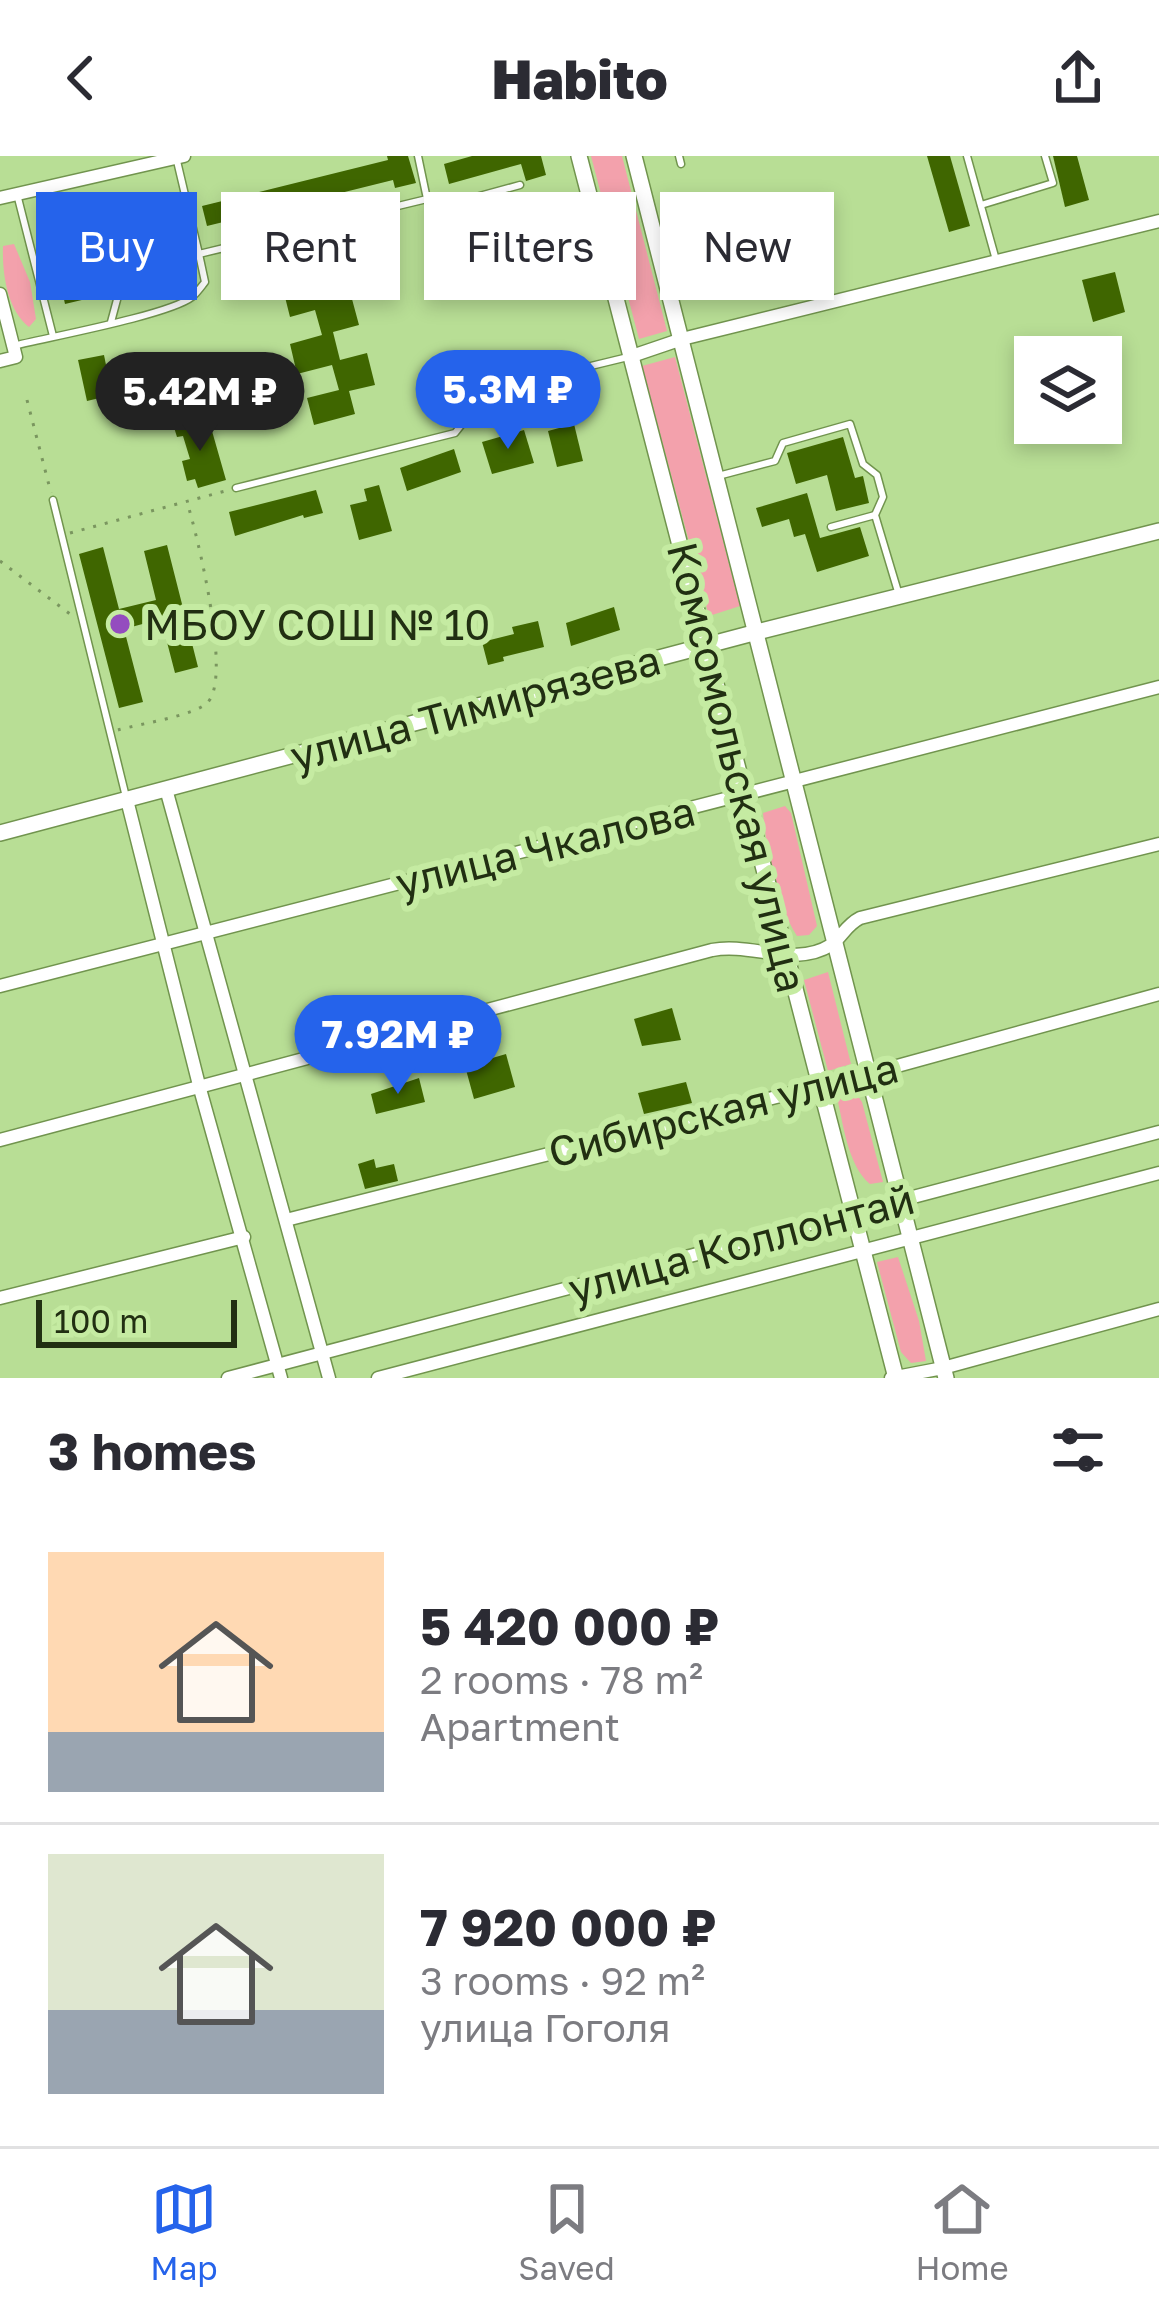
<!DOCTYPE html>
<meta charset="utf-8">
<style>
:root{--surface:#fff;--page:#f2f2f3;--text:#2b2b33;--muted:#7c7c81;--line:#e1e1e2;--accent:#2563eb}
body{margin:0;font-family:"Golos Text",sans-serif;background:var(--page);color:var(--text);height:100vh;display:flex;flex-direction:column;font-size:45px;white-space:nowrap}
*{box-sizing:border-box;margin:0}
p{font-size:39px;color:var(--muted)}
.icon{flex:none;width:66px;height:66px;fill:none;stroke:currentColor;stroke-width:2;stroke-linecap:round;stroke-linejoin:round}
.map{position:relative;height:1222px;overflow:hidden}
.drawer{display:flex;flex-direction:column;background:var(--surface);flex:1}
.drawer>*{flex:none}
.top-card{position:absolute;left:36px;top:36px;width:1089px;height:108px;display:flex;gap:24px}
.fabs{position:absolute;left:1014px;top:180px;display:grid;gap:24px}
.fabs a{display:grid;place-items:center;width:108px;height:108px;border-radius:0px;background:var(--surface);box-shadow:0 6px 18px #0003;font-size:60px}
.scale{position:absolute;left:36px;bottom:30px;width:201px;box-sizing:border-box;padding-left:12px;border:6px solid #212f12;border-top:0;font-size:33px;line-height:42px;white-space:nowrap;color:#212f12;-webkit-text-stroke:9px #c5eba2;paint-order:stroke}
.price{position:absolute;translate:-50% -102px;padding:0 27px;border-radius:42px;background:var(--accent);color:#fff;font-size:39px;line-height:78px;filter:drop-shadow(0 3px 6px #0008)}
.price::after{content:'';position:absolute;left:50%;top:72px;width:36px;height:27px;margin-left:-18px;background:inherit;clip-path:polygon(0 0,100% 0,50% 100%)}
.price.on{background:#222;color:#fff}
ul{padding:0;list-style:none}
li{display:flex;align-items:center;gap:36px;height:300px;padding:0 48px}
li+li{border-top:3px solid var(--line)}
li span{display:grid;place-items:center;flex:none;width:336px;height:240px;border-radius:0px;color:#555}
li>.icon{margin-inline-start:auto}
span .icon{width:144px;height:144px;fill:#fffc;stroke-width:1}
li b{font-size:51px}
h2{display:flex;justify-content:space-between;align-items:center;height:144px;padding:0 48px;font-size:51px}
.pill{padding:0 42px;border-radius:0px;background:var(--surface);box-shadow:0 6px 18px #0003;font-size:42px;line-height:108px}
.pill.on{background:var(--accent);color:#fff}
header{display:flex;justify-content:space-between;align-items:center;height:156px;padding:0 48px;background:var(--surface);font-size:54px;font-weight:800}
.tab-bar{display:flex;justify-content:space-around;align-items:center;height:168px;border-top:3px solid var(--line);background:var(--surface);font-size:33px;color:var(--muted)}
.tab-bar a{display:grid;justify-items:center;gap:6px}
.tab-bar .on{color:var(--accent)}
.map>svg:first-child{display:block}
.green{fill:#f3a1ac}
.building{fill:#3f6600}
.lines{fill:none;stroke-linecap:round;stroke-linejoin:round}
.service-casing{stroke:#71944e;stroke-width:9}
.minor-casing{stroke:#71944e;stroke-width:15}
.tertiary-casing{stroke:#71944e;stroke-width:18}
.path{stroke:#7a965f;stroke-width:3;stroke-dasharray:3 9;stroke-linecap:butt}
.service{stroke:#fff;stroke-width:6}
.minor{stroke:#fff;stroke-width:12}
.tertiary{stroke:#fff;stroke-width:15}
.poi-dot{fill:#944cbf;stroke:#c5eba2;stroke-width:4.5}
.labels{text-anchor:middle;dominant-baseline:central;stroke-width:12;stroke-linejoin:round;paint-order:stroke}
.poi-label{font-size:42px;fill:#212f12;stroke:#c5eba2;text-anchor:start}
.street-label{font-size:42px;fill:#212f12;stroke:#c5eba2}
</style>
<header><svg class="icon" aria-label="back" viewBox="0 0 24 24"><path d="M15 5l-7 7 7 7"/></svg>Habito<svg class="icon" aria-label="share" viewBox="0 0 24 24"><path d="M12 15V3M7 8l5-5 5 5M5 13v7h14v-7"/></svg></header>
<div class="map">
<svg width="1159" height="1222" viewBox="0 0 1159 1222">
<rect width="100%" height="100%" fill="#b8de95"/>
<g class="green">
<polygon points="591,0 622,0 667,175 639,183"/>
<path d="M14 88 30 126 36 163 29 171C7 154 2 117 3 90Z"/>
<polygon points="675,201 740,450 709,460 642,210"/>
<path d="M785 650 791 657 817 770 809 779 797 780C775 746 767 696 763 657Z"/>
<polygon points="828,816 851,908 828,915 804,824"/>
<path d="M854 935 862 946 883 1026 870 1028C847 1009 843 965 836 937Z"/>
<polygon points="898,1101 919,1165 926,1205 911,1207 901,1196 877,1106"/>
</g>
<g class="building">
<polygon points="387,0 408,0 416,27 395,32 393,24 207,70 202,50 388,4"/>
<polygon points="472,0 541,0 546,19 526,25 521,8 449,28 444,8"/>
<polygon points="927,0 950,0 970,70 949,76"/>
<polygon points="1053,0 1077,0 1089,44 1065,51"/>
<polygon points="158,51 162,70 75,90 86,143 65,148 50,79"/>
<polygon points="700,55 711,102 685,109 674,61"/>
<polygon points="369,100 374,126 349,132 359,169 333,176 340,204 367,197 375,229 349,235 355,258 314,269 307,242 339,234 332,209 297,218 290,188 322,179 315,154 290,161 283,133 333,120 331,109"/>
<polygon points="1115,116 1125,156 1093,166 1082,124"/>
<polygon points="104,199 112,239 87,245 78,204"/>
<polygon points="266,227 272,252 224,264 221,249 252,241 249,231"/>
<polygon points="192,259 197,279 212,275 226,324 198,332 195,323 187,325 182,305 190,303 183,280 177,281 172,265"/>
<polygon points="574,268 583,305 557,311 548,275"/>
<polygon points="524,274 534,307 492,318 482,286"/>
<polygon points="843,281 855,322 863,320 869,347 836,355 827,319 796,328 787,297"/>
<polygon points="454,293 461,316 407,335 400,312"/>
<polygon points="379,329 392,375 359,384 350,349 367,345 364,333"/>
<polygon points="316,334 323,357 304,362 303,359 235,380 229,356"/>
<polygon points="807,337 820,382 860,371 869,400 817,416 805,378 794,381 789,363 762,371 756,352"/>
<polygon points="167,389 198,511 175,517 161,463 124,473 143,546 119,552 79,398 103,391 119,453 156,444 144,395"/>
<polygon points="614,451 620,474 571,490 566,467"/>
<polygon points="538,465 544,491 503,501 504,505 488,509 482,486 514,478 512,471"/>
<polygon points="672,852 681,884 642,890 634,863"/>
<polygon points="506,898 515,931 474,943 465,910"/>
<polygon points="419,922 425,946 376,958 371,938"/>
<polygon points="686,926 692,947 644,958 638,937"/>
<polygon points="374,1003 376,1012 394,1008 398,1025 365,1033 358,1008"/>
</g>
<g class="lines">
<defs>
<g id="service">
<polyline points="679,0 681,8"/>
<polyline points="967,0 996,104"/>
<polyline points="177,5 199,98 427,43 418,0"/>
<polyline points="17,38 53,180"/>
<polyline points="427,43 454,47 520,29"/>
<polyline points="981,49 1053,27 1045,0"/>
<path d="M13 190C49 181 169 159 192 141 197 137 201 131 205 126L199 98 125 114 111 166"/>
<polyline points="718,320 775,305 783,287 850,268 863,308 877,319 883,341 875,359 899,439"/>
<polyline points="236,332 455,277 488,235 628,201"/>
<polyline points="53,344 126,641"/>
<polyline points="831,371 875,359"/>
</g>
<g id="minor">
<polyline points="0,42 184,0"/>
<polyline points="0,138 16,201 0,205"/>
<polyline points="632,200 682,183 1159,65"/>
<polyline points="166,633 329,1222"/>
<polyline points="127,644 200,933 281,1222"/>
<path d="M0 830C385 727 773 633 1159 531"/>
<path d="M0 984 712 794C751 786 794 812 831 789 842 781 846 769 860 762L1159 688"/>
<polyline points="286,1064 868,918 1159,838"/>
<polyline points="0,1142 244,1081"/>
<polyline points="228,1222 1159,976"/>
<polyline points="378,1222 1159,1017"/>
<polyline points="891,1222 943,1212 1159,1153"/>
</g>
<g id="tertiary">
<polyline points="579,0 896,1222"/>
<polyline points="634,0 946,1222"/>
<polyline points="0,677 757,476 1159,375"/>
</g>
</defs>
<use href="#service" class="service-casing"/>
<use href="#minor" class="minor-casing"/>
<use href="#tertiary" class="tertiary-casing"/>
<g class="path">
<polyline points="27,244 51,337"/>
<polyline points="70,377 229,334"/>
<polyline points="0,405 70,458"/>
<path d="M118 574C139 568 193 560 207 547 233 524 197 378 187 346"/>
</g>
<use href="#service" class="service"/>
<use href="#minor" class="minor"/>
<use href="#tertiary" class="tertiary"/>
</g>
<circle class="poi-dot" cx="120" cy="468" r="12"/>
<g class="labels">
<g class="poi-label">
<text x="144" y="468">МБОУ СОШ № 10</text>
</g>
<g class="street-label">
<text transform="translate(475 551) rotate(-15)">улица Тимирязева</text>
<text transform="translate(738 611) rotate(76)">Комсомольская улица</text>
<text transform="translate(545 690) rotate(-14)">улица Чкалова</text>
<text transform="translate(723 953) rotate(-14)">Сибирская улица</text>
<text transform="translate(741 1087) rotate(-15)">улица Коллонтай</text>
</g>
</g>
</svg>
<div class="fabs">
<a><svg class="icon" aria-label="layers" viewBox="0 0 24 24"><path d="M12 4l9 5-9 5-9-5zM3 14l9 5 9-5"/></svg></a>
</div>
<div class="scale">100 m</div>
<b class="price" style="left:508px;top:296px">5.3M ₽</b>
<b class="price on" style="left:200px;top:298px">5.42M ₽</b>
<b class="price" style="left:398px;top:941px">7.92M ₽</b>
<div class="top-card">
<a class="pill on">Buy</a>
<a class="pill">Rent</a>
<a class="pill">Filters</a>
<a class="pill">New</a>
</div>
</div>
<section class="drawer">
<h2>3 homes<svg class="icon" aria-label="filters" viewBox="0 0 24 24"><path d="M4 7h16M4 17h16"/><circle cx="9" cy="7" r="2"/><circle cx="15" cy="17" r="2"/></svg></h2>
<ul>
<li><span style="background:linear-gradient(#ffd9b3 75%,#9aa5b1 0)"><svg class="icon" aria-label="home" viewBox="0 0 24 24"><path d="M3 11l9-7 9 7M6 9v11h12V9"/></svg></span><div><b>5 420 000 ₽</b><p>2 rooms · 78 m²</p><p>Apartment</p></div></li>
<li><span style="background:linear-gradient(#dfe7d0 65%,#9aa5b1 0)"><svg class="icon" aria-label="home" viewBox="0 0 24 24"><path d="M3 11l9-7 9 7M6 9v11h12V9"/></svg></span><div><b>7 920 000 ₽</b><p>3 rooms · 92 m²</p><p>улица Гоголя</p></div></li>
</ul>
</section>
<nav class="tab-bar">
<a class="on"><svg class="icon" aria-label="map" viewBox="0 0 24 24"><path d="M3 6l6-2 6 2 6-2v14l-6 2-6-2-6 2zM9 4v14M15 6v14"/></svg>Map</a>
<a><svg class="icon" aria-label="saved" viewBox="0 0 24 24"><path d="M7 4h10v16l-5-4-5 4z"/></svg>Saved</a>
<a><svg class="icon" aria-label="home" viewBox="0 0 24 24"><path d="M3 11l9-7 9 7M6 9v11h12V9"/></svg>Home</a>
</nav>
